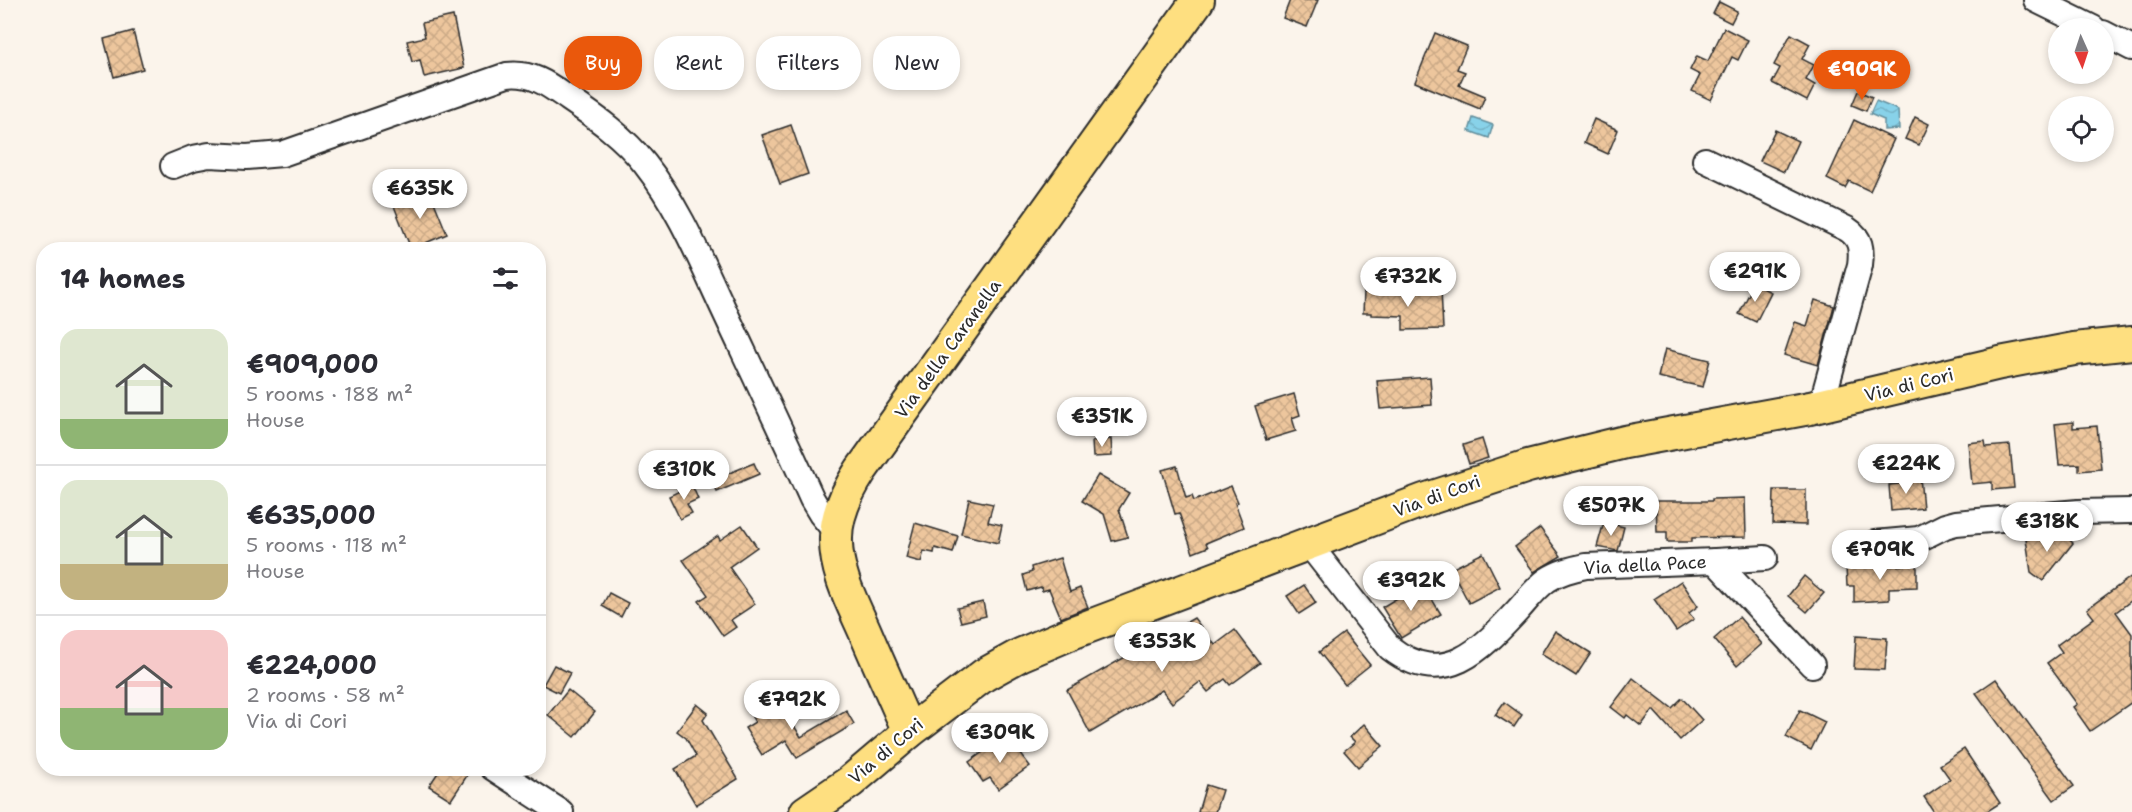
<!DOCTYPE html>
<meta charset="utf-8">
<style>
:root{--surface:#fff;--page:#f2f2f3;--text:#2b2b33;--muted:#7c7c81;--line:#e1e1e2;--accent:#ea580c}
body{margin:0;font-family:"Shantell Sans",sans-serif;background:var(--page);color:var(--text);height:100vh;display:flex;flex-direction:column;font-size:22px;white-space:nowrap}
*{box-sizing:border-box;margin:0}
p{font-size:20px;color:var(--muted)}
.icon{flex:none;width:33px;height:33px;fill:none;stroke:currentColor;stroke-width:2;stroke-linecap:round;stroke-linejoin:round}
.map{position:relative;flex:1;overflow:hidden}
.side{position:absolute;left:36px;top:242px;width:510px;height:534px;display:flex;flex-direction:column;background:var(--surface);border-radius:24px;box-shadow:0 3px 9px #0003}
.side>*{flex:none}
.guide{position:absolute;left:564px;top:36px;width:570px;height:54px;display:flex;gap:12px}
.needle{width:39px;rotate:177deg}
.controls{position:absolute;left:2048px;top:18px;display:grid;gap:12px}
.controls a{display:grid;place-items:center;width:66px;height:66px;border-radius:50%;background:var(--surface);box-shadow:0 3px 9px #0003;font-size:30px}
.price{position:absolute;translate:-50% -51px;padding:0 14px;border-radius:21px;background:#fff;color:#222;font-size:20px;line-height:39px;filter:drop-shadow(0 2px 3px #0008)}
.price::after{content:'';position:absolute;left:50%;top:36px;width:18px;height:14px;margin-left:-9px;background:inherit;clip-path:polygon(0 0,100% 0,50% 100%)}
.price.active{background:var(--accent);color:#fff}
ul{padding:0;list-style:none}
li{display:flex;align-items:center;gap:18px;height:150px;padding:0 24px}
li+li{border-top:2px solid var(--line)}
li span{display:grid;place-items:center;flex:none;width:168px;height:120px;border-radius:18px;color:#555}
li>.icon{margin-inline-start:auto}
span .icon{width:72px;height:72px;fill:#fffc;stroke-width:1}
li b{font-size:26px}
h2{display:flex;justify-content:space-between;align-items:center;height:72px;padding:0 24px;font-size:26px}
.tag{padding:0 21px;border-radius:24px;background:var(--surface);box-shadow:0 3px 9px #0003;font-size:21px;line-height:54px}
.tag.active{background:var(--accent);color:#fff}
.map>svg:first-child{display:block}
.water{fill:url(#water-waves);stroke:#638f9d;stroke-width:1.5}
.building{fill:url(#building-cross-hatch);stroke:#2b2b2b;stroke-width:1.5}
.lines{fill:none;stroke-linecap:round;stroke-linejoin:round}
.minor-casing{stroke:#2b2b2b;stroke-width:28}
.major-casing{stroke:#2b2b2b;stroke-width:36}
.minor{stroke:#fff;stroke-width:24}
.major{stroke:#fedf80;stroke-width:32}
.labels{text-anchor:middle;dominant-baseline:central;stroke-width:4.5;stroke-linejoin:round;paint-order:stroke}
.street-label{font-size:18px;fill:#2b2b2b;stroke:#fff}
</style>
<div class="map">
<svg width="2132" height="812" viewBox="0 0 2132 812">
<defs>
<pattern id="water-waves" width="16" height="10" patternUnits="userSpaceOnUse" patternTransform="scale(1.5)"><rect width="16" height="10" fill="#88d2e9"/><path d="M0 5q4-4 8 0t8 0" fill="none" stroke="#76b4c8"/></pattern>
<pattern id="building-cross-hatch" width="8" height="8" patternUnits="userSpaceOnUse" patternTransform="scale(1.5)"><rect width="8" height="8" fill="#edc69d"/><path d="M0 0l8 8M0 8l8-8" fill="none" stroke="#cbaa87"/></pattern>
</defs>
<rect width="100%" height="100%" fill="#fbf4eb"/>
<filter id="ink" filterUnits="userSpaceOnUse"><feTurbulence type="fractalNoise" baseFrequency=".0167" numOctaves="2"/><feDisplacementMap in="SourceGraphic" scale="12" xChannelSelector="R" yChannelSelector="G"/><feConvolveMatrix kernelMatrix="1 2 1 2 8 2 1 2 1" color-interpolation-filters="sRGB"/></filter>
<g filter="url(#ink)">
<g class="water">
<polygon points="1876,101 1898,110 1899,129 1884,130 1884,120 1870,114"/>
<polygon points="1473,118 1493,125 1489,138 1469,131"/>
</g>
<g class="building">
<polygon points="1290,0 1318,0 1307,27 1283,18"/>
<polygon points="1719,2 1737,11 1731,23 1713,14"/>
<polygon points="453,16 464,68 424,77 420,60 412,62 407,41 425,37 422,23"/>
<polygon points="1724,28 1748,40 1738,60 1732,57 1711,100 1692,91 1700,75 1690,70 1697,56 1708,61"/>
<polygon points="133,31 143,69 114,77 104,39"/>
<polygon points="1435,33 1467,46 1457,69 1465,72 1459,85 1485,96 1480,109 1415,82"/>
<polygon points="1791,34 1810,44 1802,59 1814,65 1806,80 1815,85 1807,101 1772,83 1780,68 1774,65"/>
<polygon points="1858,91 1872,97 1866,111 1852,105"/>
<polygon points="1915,117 1929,124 1919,145 1905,139"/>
<polygon points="1594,119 1618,130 1608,154 1584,143"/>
<polygon points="1854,120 1894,139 1870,191 1849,181 1845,188 1827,179"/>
<polygon points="791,125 808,174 780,184 762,135"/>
<polygon points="1775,130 1798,141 1784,172 1760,161"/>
<polygon points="430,192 447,234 411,249 394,206"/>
<polygon points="1754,284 1771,292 1756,322 1739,314"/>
<polygon points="1441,289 1443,329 1403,330 1403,316 1371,315 1371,313 1363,313 1364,292 1403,293 1402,290"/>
<polygon points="1815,300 1834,306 1818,365 1784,355 1795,322 1807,326"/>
<polygon points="1665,349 1710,360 1703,387 1658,377"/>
<polygon points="1430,377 1432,405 1380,409 1377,381"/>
<polygon points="1294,394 1300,415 1292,418 1296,431 1266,440 1255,406"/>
<polygon points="2073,422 2073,428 2097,426 2101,469 2079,471 2079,464 2059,465 2055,424"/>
<polygon points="1111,439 1112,456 1093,457 1092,441"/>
<polygon points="1482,439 1488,458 1469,464 1463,445"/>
<polygon points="1985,441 1986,447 2010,445 2014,488 1992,490 1992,482 1972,484 1968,443"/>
<polygon points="754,463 759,474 717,492 712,480"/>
<polygon points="1177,466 1186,498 1192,496 1194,501 1231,486 1238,502 1235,503 1244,527 1206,543 1208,547 1193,553 1179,513 1175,514 1162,470"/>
<polygon points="1098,475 1129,493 1119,509 1128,537 1112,541 1104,514 1082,501"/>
<polygon points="1920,477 1923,508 1891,511 1889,485 1898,484 1897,480"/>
<polygon points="692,485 698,499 687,504 692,513 680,519 669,496"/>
<polygon points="1774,490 1806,490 1806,525 1773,524"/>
<polygon points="1745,498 1746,537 1692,538 1692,542 1667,542 1667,532 1657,532 1656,501 1712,501 1712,499"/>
<polygon points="969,499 993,504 988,522 1002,525 998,543 961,534"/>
<polygon points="1604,522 1624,527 1618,551 1597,547"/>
<polygon points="915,523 958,536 953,553 935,548 934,553 924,551 921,562 906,558"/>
<polygon points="742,525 757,547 729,567 755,604 731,620 736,627 723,636 699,601 708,595 683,560 718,536 720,540"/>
<polygon points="1540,528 1561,556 1534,572 1515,547"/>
<polygon points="2062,533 2073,543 2043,581 2031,572 2026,539"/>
<polygon points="1483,553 1500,587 1469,603 1451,569"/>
<polygon points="1060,558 1070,592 1080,588 1088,607 1061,618 1049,589 1042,591 1041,587 1027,591 1023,575 1032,572 1031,567"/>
<polygon points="1917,565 1917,587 1889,588 1889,600 1854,602 1854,586 1847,586 1846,567"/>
<polygon points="1804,576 1824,593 1807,612 1788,596"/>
<polygon points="2132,576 2132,600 2116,612 2132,634 2132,702 2090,731 2073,707 2077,704 2047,663 2062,652 2057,645 2094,618 2087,609"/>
<polygon points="1681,581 1698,606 1689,613 1694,619 1676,631 1654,599"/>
<polygon points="1304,585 1316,603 1299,614 1287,596"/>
<polygon points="1409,591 1414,599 1427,591 1441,614 1401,638 1382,607"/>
<polygon points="609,593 628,603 621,617 602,606"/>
<polygon points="983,602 986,616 961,622 957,608"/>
<polygon points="1739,617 1762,644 1737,666 1714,639"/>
<polygon points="1194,618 1215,645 1235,630 1260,663 1230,685 1225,679 1208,692 1200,682 1172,703 1162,690 1090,733 1067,690"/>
<polygon points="1555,631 1591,653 1576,676 1541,654"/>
<polygon points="1344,633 1370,665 1345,685 1319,652"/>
<polygon points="1856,636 1887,638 1885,670 1854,669"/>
<polygon points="554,665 570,673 559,693 543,685"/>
<polygon points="1633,678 1672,708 1682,698 1702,720 1680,740 1653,710 1641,726 1627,715 1625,718 1611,707"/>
<polygon points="1996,679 2074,786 2054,800 1976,693"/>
<polygon points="568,690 595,712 575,737 548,715"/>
<polygon points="1504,702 1522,715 1514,727 1495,715"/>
<polygon points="697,704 708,713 703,720 738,779 696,805 675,769 696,756 686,738 677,731"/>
<polygon points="773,704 777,711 783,708 801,737 846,710 854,724 797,758 786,740 762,755 745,728 755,722 752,717"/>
<polygon points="1800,710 1825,722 1811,750 1786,737"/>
<polygon points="1364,724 1383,746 1358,767 1344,751 1355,742 1350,737"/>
<polygon points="1001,739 1005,745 1011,741 1030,766 998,789 990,778 983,782 969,762"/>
<polygon points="1964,749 2000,803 1986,812 1934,812 1924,797 1950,779 1940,765"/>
<polygon points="441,768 472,768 451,800 429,786"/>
<polygon points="1206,785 1222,790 1215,812 1198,812"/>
</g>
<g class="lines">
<defs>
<g id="minor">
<polyline points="2036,0 2093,28"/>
<polyline points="2103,33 2132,48"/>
<path d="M1705 160 1847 229C1861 238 1862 249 1860 265L1821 406"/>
<path d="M173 166 193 158 209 155 247 157 282 154 507 75C533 72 549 85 569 99 597 118 624 137 645 164 679 207 700 259 723 308 753 372 783 435 812 499L821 514 836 532"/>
<path d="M1308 543 1390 648C1444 690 1481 650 1518 610 1527 600 1536 588 1547 580 1559 572 1572 569 1586 566L1715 561 1812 665"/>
<polyline points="1875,543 1919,539 1945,526 1956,523 2078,512 2132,511"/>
<polyline points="1715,561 1765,558"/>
<polyline points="493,768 561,812"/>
</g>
<g id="major">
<path d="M909 732C895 699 880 667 866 634 853 604 835 572 836 538 836 513 848 490 861 470L1198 0"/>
<polyline points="806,812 850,782 909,732 984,675 1020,655 1074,632 1424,500 1528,466 1625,442 1810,408 2000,363 2074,349 2132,343"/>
</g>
</defs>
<use href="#minor" class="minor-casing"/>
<use href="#major" class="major-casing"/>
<use href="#minor" class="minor"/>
<use href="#major" class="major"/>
</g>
</g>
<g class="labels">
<g class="street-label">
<text transform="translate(948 349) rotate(-54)">Via della Caranella</text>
<text transform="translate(1909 385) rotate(-14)">Via di Cori</text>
<text transform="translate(1437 496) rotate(-20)">Via di Cori</text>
<text transform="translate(1645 565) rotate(-3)">Via della Pace</text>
<text transform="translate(886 751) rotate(-40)">Via di Cori</text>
</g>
</g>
</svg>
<div class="controls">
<a><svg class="needle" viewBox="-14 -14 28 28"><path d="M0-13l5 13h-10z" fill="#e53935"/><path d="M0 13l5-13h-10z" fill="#7c7c81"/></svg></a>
<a><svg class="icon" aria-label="locate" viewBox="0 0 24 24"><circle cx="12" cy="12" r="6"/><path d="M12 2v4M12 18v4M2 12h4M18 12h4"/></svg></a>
</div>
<b class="price active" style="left:1862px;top:101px">€909K</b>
<b class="price" style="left:420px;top:220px">€635K</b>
<b class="price" style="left:1755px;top:303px">€291K</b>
<b class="price" style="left:1408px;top:308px">€732K</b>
<b class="price" style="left:1102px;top:448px">€351K</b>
<b class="price" style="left:1906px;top:495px">€224K</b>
<b class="price" style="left:684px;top:501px">€310K</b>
<b class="price" style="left:1611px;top:537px">€507K</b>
<b class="price" style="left:2047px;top:553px">€318K</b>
<b class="price" style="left:1880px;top:581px">€709K</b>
<b class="price" style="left:1411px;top:612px">€392K</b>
<b class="price" style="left:1162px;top:673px">€353K</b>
<b class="price" style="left:792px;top:731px">€792K</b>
<b class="price" style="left:1000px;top:764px">€309K</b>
<div class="guide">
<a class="tag active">Buy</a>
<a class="tag">Rent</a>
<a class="tag">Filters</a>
<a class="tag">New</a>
</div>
<section class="side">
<h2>14 homes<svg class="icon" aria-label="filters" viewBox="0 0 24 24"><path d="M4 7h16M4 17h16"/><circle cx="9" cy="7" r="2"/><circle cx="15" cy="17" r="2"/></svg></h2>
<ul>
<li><span style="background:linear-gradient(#dfe7d0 75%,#8fb573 0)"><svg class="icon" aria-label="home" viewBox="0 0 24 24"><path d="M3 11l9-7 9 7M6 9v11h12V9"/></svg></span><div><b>€909,000</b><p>5 rooms · 188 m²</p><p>House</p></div></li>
<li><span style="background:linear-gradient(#dfe7d0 70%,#c2b280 0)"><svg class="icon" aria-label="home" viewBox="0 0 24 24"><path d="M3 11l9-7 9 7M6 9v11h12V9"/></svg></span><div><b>€635,000</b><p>5 rooms · 118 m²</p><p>House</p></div></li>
<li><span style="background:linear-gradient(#f6c9c9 65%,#8fb573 0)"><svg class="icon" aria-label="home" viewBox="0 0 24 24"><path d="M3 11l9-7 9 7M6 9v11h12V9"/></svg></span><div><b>€224,000</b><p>2 rooms · 58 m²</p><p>Via di Cori</p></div></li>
</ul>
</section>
</div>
